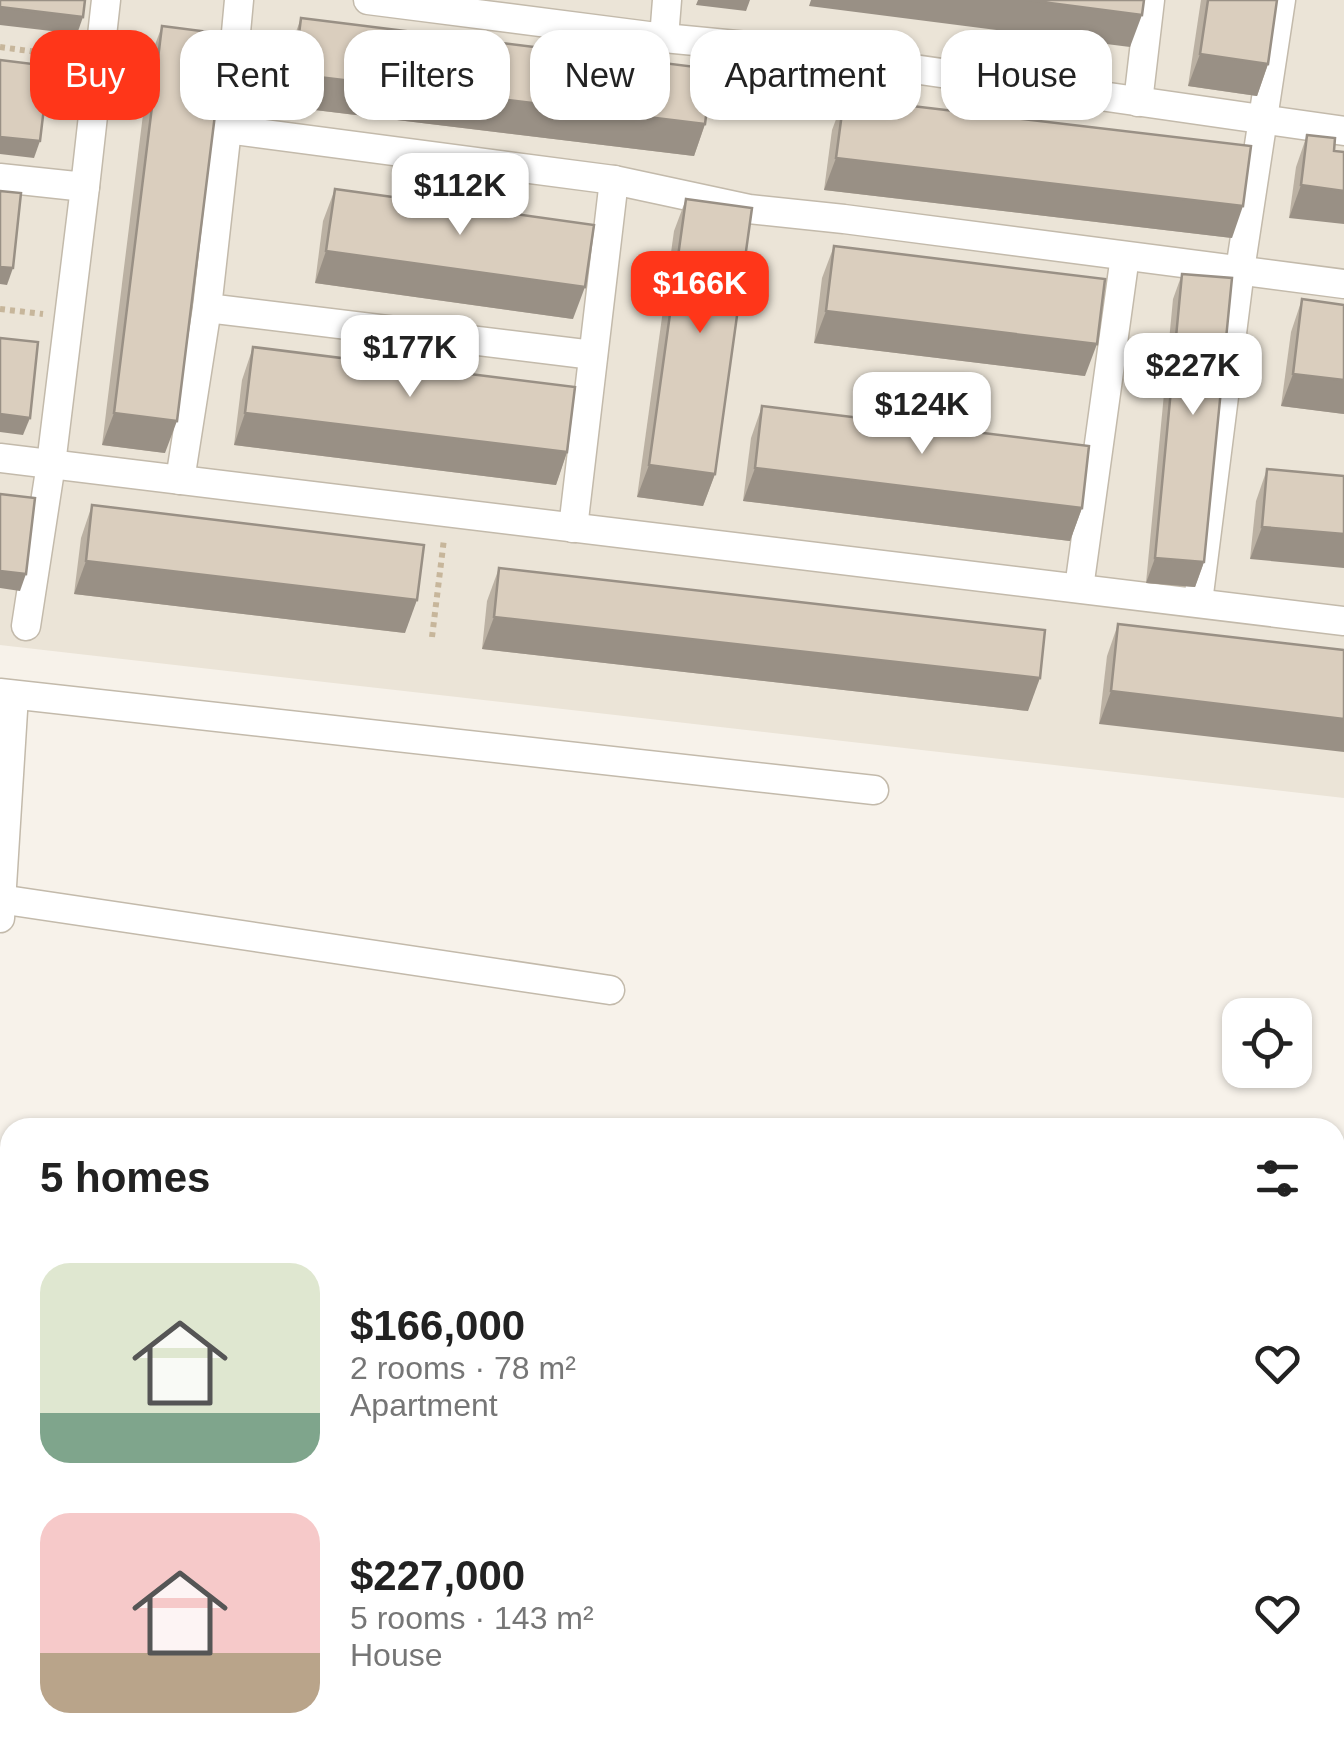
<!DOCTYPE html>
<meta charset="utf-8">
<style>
:root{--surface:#fff;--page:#f6f6f6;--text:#222;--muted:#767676;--accent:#ff3619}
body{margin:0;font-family:Arial,sans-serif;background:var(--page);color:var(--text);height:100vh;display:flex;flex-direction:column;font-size:38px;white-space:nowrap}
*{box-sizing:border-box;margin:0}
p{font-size:32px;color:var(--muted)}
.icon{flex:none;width:55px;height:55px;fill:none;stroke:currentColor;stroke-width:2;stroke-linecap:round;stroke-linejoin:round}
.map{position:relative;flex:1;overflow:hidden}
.sheet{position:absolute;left:0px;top:1118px;width:1345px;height:642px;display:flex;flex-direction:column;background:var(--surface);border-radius:30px 30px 0 0;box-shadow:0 2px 8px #0004}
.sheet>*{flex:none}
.banner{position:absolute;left:30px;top:30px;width:1285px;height:90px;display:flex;gap:20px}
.tools{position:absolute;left:1222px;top:998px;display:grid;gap:20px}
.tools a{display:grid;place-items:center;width:90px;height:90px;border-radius:20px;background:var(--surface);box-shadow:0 2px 8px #0004;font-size:50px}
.price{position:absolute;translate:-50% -85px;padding:0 22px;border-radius:20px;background:#fff;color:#222;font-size:32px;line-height:65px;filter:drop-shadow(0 2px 5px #0008)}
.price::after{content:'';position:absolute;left:50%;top:60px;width:30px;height:22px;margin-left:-15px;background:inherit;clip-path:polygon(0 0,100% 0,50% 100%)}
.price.active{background:var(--accent);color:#fff}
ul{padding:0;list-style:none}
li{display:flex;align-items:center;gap:30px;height:250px;padding:0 40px}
li span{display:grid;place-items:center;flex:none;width:280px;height:200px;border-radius:30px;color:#555}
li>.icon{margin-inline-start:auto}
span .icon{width:120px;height:120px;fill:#fffc;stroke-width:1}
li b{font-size:42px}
h2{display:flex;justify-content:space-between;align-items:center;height:120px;padding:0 40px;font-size:42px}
.pill{padding:0 35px;border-radius:30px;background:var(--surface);box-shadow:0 2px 8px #0004;font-size:35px;line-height:90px}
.pill.active{background:var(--accent);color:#fff}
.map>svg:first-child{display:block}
.residential{fill:#ebe4d7}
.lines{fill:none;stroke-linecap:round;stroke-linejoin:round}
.street-casing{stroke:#c3baab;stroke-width:31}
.primary-casing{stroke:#f1c25d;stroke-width:49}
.path{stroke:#c7b69b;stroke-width:6;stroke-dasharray:5 5;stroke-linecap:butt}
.street{stroke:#fff;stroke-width:28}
.primary{stroke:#ffe09b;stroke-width:45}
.wall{fill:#bbb1a3}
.shaded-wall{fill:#999085}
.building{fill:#dacebe;stroke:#999085;stroke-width:2.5}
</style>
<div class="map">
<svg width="1344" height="1758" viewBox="0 0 1344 1758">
<rect width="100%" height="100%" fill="#f7f2ea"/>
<g class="residential">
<polygon points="0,0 1344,0 1344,798 0,645"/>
<polygon points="0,1364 10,1364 10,1750 1335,1750 1335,1479 1344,1480 1344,1758 0,1758"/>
</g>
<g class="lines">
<defs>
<g id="street">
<polyline points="239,0 227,129 207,308 593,355"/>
<polyline points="368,0 664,38 768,48 1344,131"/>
<polyline points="664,38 667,0"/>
<polyline points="1138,102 1150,0"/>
<polyline points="227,129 614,180 749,209 844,219 1344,284"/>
<polyline points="0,178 85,187 106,0"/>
<polyline points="0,458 1344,621"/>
<polyline points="180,480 207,308"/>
<polyline points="573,528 614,180"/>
<polyline points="1079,588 1125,256"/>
<polyline points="1198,602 1240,270 1281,0"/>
<polyline points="26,626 51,464 85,187"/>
<polyline points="0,693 874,790"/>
<polyline points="0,899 610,990"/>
<polyline points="0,918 14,695"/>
<polyline points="0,1633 10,1634"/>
<polyline points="1335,1744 1344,1745"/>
<polyline points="41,1758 42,1750"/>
<polyline points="833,1758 834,1750"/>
</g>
<g id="primary">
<polyline points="0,1193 10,1193"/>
<polyline points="1335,1312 1344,1313"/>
<polyline points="0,1320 10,1321"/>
<polyline points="1335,1409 1344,1410"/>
</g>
</defs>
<use href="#street" class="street-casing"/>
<use href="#primary" class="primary-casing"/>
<g class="path">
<polyline points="0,47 73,57"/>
<polyline points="0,309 43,314"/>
<polyline points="432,637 444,539"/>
</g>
<use href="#street" class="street"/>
<use href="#primary" class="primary"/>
</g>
<g class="wall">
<polygon points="1201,0 1277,0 1268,64 1257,96 1188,86"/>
<polygon points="301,18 705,124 694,156 282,106 289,51"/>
<polygon points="162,26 165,453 102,445 150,58"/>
<polygon points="844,98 1232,238 824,190 832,130"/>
<polygon points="1307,135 1335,138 1289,218 1296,167"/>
<polygon points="335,189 573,319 315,283 323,221"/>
<polygon points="686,199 715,474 703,506 637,497 674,231"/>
<polygon points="834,246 1085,376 814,343 822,278"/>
<polygon points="1182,274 1204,562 1195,587 1146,583 1173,299"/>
<polygon points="1302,299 1344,305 1344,414 1281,406 1291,332"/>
<polygon points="253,347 567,452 556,485 234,445 242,380"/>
<polygon points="762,406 1082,508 1070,541 743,501 751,438"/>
<polygon points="1267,469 1344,476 1250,559 1256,501"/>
<polygon points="92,505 405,633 74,594 81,538"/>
<polygon points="499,568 1028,711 482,649 487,601"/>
<polygon points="1118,624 1344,650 1099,724 1107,656"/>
<polygon points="167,1750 363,1750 362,1758 166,1758"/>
<polygon points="606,1750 647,1750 678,1754 680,1750 736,1750 735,1758 603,1758"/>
</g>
<g class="shaded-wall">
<polygon points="698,0 750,0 746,11 696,5"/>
<polygon points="811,0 1027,0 1142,15 1130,47 809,6"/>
<polygon points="0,7 83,17 77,34 0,25"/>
<polygon points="1200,54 1268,64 1257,96 1188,86"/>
<polygon points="294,74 705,124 694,156 282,106"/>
<polygon points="0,137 40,141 34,158 0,154"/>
<polygon points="836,158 1243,206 1232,238 824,190"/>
<polygon points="1301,185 1344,191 1344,224 1289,218"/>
<polygon points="326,251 585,287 573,319 315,283"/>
<polygon points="0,267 13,268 7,285 0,284"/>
<polygon points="826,311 1097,344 1085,376 814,343"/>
<polygon points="1293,374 1344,380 1344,414 1281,406"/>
<polygon points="114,413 177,421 165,453 102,445"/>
<polygon points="245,413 567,452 556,485 234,445"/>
<polygon points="0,414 30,418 23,435 0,432"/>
<polygon points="649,465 715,474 703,506 637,497"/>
<polygon points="755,468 1082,508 1070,541 743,501"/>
<polygon points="1262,527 1344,534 1344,568 1250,559"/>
<polygon points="1155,558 1204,562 1195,587 1146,583"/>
<polygon points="86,561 417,600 405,633 74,594"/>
<polygon points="0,571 26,574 20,591 0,588"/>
<polygon points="494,617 1040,678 1028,711 482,649"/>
<polygon points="1111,691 1344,719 1344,752 1099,724"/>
</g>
<g class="building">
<polygon points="0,0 85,0 83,17 0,7"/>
<polygon points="1027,0 1144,0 1142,15"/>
<polygon points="1208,0 1277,0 1268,64 1200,54"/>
<polygon points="301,18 712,69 705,124 294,74"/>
<polygon points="162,26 225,34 177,421 114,413"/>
<polygon points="0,60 49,66 40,141 0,137"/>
<polygon points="844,98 1251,146 1243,206 836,158"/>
<polygon points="1307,135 1335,138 1334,151 1344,152 1344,191 1301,185"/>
<polygon points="335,189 594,225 585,287 326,251"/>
<polygon points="0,191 21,193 13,268 0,267"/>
<polygon points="686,199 752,208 715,474 649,465"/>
<polygon points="834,246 1105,279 1097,344 826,311"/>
<polygon points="1182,274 1232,278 1204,562 1155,558"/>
<polygon points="1302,299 1344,305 1344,380 1293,374"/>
<polygon points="0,338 38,342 30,418 0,414"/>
<polygon points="253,347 575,387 567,452 245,413"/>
<polygon points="762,406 1089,446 1082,508 755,468"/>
<polygon points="1267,469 1344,476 1344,534 1262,527"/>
<polygon points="0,494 35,498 26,574 0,571"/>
<polygon points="92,505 424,545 417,600 86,561"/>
<polygon points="499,568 1045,630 1040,678 494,617"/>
<polygon points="1118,624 1344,650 1344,719 1111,691"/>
<polygon points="175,1750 363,1750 362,1758 174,1758"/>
<polygon points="607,1750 647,1750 685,1755 686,1750 736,1750 735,1758 606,1758"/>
</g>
</svg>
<div class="tools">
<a><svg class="icon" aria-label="locate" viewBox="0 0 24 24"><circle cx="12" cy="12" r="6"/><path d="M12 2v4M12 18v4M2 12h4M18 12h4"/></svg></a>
</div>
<b class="price" style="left:460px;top:238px">$112K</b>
<b class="price active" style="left:700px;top:336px">$166K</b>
<b class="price" style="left:410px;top:400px">$177K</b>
<b class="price" style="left:1193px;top:418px">$227K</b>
<b class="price" style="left:922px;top:457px">$124K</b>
<div class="banner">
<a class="pill active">Buy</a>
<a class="pill">Rent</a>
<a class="pill">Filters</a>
<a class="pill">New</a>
<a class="pill">Apartment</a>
<a class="pill">House</a>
</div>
<section class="sheet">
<h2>5 homes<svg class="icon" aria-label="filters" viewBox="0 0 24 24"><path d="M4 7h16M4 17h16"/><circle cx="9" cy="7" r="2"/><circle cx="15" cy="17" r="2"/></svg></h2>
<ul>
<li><span style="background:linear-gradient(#dfe7d0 75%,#7fa58c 0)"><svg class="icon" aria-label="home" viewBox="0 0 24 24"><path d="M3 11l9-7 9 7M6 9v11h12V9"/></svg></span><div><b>$166,000</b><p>2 rooms · 78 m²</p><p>Apartment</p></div><svg class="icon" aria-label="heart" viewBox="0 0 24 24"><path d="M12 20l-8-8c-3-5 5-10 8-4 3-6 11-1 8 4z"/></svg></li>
<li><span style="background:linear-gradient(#f6c9c9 70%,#b9a48a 0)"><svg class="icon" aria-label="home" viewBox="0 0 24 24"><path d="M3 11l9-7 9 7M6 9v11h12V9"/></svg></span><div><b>$227,000</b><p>5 rooms · 143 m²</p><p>House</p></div><svg class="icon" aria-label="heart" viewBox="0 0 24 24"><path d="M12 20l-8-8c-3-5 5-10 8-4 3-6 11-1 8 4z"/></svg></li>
</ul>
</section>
</div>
